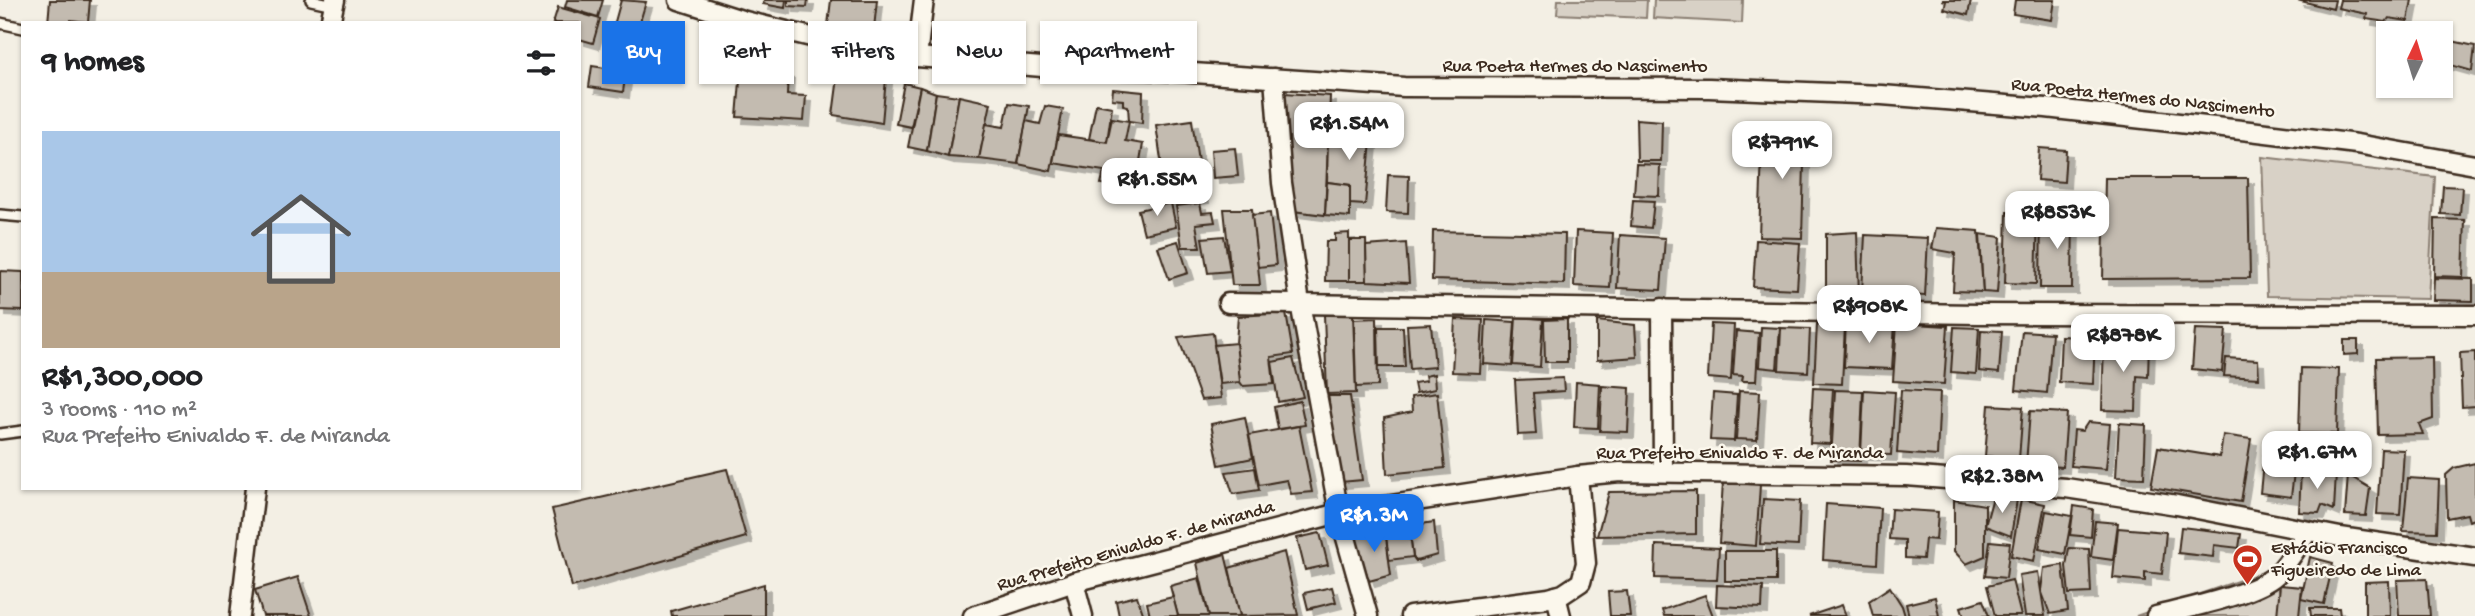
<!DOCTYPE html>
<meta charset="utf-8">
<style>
:root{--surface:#fff;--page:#f2f2f2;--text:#202124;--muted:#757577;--accent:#1a73e8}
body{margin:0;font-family:"Gochi Hand",sans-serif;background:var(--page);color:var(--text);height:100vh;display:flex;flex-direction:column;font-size:26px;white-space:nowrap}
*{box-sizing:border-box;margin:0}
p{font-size:23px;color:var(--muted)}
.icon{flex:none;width:38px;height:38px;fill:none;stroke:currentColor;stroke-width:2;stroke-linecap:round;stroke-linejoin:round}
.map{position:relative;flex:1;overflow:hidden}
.details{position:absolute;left:21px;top:21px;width:560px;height:469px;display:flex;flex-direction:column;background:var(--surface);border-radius:0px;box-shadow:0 2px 5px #0004}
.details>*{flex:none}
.top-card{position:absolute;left:602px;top:21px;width:665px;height:63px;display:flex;gap:14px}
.needle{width:46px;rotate:4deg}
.tools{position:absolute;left:2376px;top:21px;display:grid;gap:14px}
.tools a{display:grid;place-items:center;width:77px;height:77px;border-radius:0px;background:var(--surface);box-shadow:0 2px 5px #0004;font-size:35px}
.price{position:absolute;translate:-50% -60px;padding:0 16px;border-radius:14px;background:#fff;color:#222;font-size:23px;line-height:46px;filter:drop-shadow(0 2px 4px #0008)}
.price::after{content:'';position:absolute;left:50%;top:42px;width:21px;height:16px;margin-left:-10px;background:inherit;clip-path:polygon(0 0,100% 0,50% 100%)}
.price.active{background:var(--accent);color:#fff}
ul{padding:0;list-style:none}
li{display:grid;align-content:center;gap:14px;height:371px;padding:0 21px}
li span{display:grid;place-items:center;height:217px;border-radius:0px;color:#555}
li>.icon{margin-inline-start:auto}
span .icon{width:126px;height:126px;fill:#fffc;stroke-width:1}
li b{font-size:30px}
h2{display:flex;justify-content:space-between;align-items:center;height:84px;padding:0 21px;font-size:30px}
.pill{padding:0 24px;border-radius:0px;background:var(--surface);box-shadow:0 2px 5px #0004;font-size:24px;line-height:63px}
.pill.active{background:var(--accent);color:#fff}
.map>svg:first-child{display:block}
.green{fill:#d8d1c6;stroke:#8a7e72;stroke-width:2}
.building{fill:#c3bbb0;stroke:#3b2a1e;stroke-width:2;filter:url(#shadow)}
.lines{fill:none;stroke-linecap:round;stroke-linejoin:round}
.service-casing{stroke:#3b2a1e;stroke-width:14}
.minor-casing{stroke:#3b2a1e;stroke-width:23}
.service{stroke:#fbf7ec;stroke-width:9}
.minor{stroke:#fbf7ec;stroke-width:18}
.labels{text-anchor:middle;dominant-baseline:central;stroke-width:5;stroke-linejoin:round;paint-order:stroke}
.street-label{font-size:19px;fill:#3b2a1e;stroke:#fbf7ec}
.poi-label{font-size:19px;fill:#3b2a1e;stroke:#fbf7ec;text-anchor:start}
</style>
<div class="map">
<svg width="2475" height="616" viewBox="0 0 2475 616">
<defs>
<filter id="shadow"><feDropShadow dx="6" dy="6" stdDeviation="0" flood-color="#0004"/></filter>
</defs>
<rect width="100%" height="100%" fill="#f3efe4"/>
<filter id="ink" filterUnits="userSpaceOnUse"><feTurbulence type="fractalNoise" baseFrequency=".0143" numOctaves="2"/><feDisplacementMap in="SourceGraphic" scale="14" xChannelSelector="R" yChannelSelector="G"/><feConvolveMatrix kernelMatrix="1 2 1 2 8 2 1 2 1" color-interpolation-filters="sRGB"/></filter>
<g filter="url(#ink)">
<g class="green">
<polygon points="1558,0 1647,0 1646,18 1557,14"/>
<polygon points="1654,0 1743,0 1742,23 1653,18"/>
<polygon points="2262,157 2435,177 2428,299 2267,296"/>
<polygon points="2272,569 2288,616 2136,616"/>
</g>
<g class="building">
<polygon points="50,0 90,0 88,22 71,20 71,23 48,23"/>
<polygon points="567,0 603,0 598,17 565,7"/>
<polygon points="621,0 646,2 636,35 613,29"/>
<polygon points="764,0 786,0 785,8 763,4"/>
<polygon points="788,0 808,0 807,7 788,6"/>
<polygon points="831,0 877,0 873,38 827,33"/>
<polygon points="1942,0 1971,0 1968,15 1944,9 1946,1"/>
<polygon points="2015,0 2055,0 2052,20 2013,14"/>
<polygon points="2297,0 2335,0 2333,9"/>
<polygon points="2340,0 2412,0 2408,21 2389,18 2386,22 2366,19 2367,14 2338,8"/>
<polygon points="558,7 600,19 593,43 579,39 579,23 553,23"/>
<polygon points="2452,41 2475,46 2472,71 2447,64"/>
<polygon points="842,47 888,56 882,123 833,115"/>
<polygon points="592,66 626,71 623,92 589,87"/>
<polygon points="741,69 788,73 787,95 806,96 804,121 737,117"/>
<polygon points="904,83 920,87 911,127 896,124"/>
<polygon points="920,87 936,93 927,151 908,147"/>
<polygon points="1113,89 1143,92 1142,123 1129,121 1128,106 1123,105 1123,100 1112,99"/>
<polygon points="936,93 959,96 948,157 927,151"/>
<polygon points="1285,93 1330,96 1325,215 1293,211"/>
<polygon points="959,96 991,103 979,159 948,157"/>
<polygon points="1009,103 1029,106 1018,164 979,159 986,124 1004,127"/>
<polygon points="1096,104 1112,107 1107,142 1089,139"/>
<polygon points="1045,106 1063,109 1051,171 1018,164 1026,121 1040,124"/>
<polygon points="1112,118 1129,121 1125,141 1143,144 1135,189 1101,184 1104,171 1053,163 1058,135 1107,142"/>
<polygon points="1339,119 1352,120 1351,139 1371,141 1365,205 1350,204 1350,185 1327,182 1328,138 1338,138"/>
<polygon points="1636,119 1662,121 1661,161 1637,161"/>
<polygon points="1192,120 1203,197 1167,202 1156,125"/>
<polygon points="1763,124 1805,125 1802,238 1759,237"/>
<polygon points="1235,148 1238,176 1213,178 1211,150"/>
<polygon points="2039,148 2066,150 2064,182 2037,180"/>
<polygon points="1636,164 1660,165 1659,196 1634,195"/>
<polygon points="1388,175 1409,176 1408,213 1386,212"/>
<polygon points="2105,178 2248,178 2250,278 2103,279"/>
<polygon points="1327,182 1350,185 1350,217 1325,215"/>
<polygon points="2443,186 2462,187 2460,215 2441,214"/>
<polygon points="1633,200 1654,201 1651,228 1631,226"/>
<polygon points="1171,203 1176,227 1144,234 1138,210"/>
<polygon points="1200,203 1202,213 1213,212 1215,222 1196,224 1200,247 1182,247 1176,206"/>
<polygon points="1224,209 1252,209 1260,285 1232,285"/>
<polygon points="2007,212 2038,213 2036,284 2005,283"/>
<polygon points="1270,213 1276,265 1258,267 1252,215"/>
<polygon points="2041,214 2073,214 2072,288 2040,288"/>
<polygon points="2435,219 2465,220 2463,277 2434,276"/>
<polygon points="1936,228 1979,231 1983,292 1953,291 1955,253 1932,249"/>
<polygon points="1433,231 1565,234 1564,284 1432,280"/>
<polygon points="1576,231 1613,233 1610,288 1574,286"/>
<polygon points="1857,232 1859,296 1826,298 1826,234"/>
<polygon points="1349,233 1349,281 1325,281 1326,241 1335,241 1335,234"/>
<polygon points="1980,234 2001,237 1997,293 1983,292"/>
<polygon points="1620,235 1665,238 1661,290 1617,288"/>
<polygon points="1865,235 1928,238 1925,296 1862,292"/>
<polygon points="1224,236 1230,271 1208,273 1202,238"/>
<polygon points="1349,240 1366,240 1367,281 1349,281"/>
<polygon points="1756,240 1800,243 1797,289 1753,287"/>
<polygon points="1178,241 1188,273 1169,279 1158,247"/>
<polygon points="1406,243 1409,283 1367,281 1366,246"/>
<polygon points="0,271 23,272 23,311 0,310"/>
<polygon points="2434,278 2473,279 2473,301 2433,300"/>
<polygon points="1286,313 1293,354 1271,357 1274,384 1243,386 1240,382 1236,343 1238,316"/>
<polygon points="1353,314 1356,393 1327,394 1324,315"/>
<polygon points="1516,317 1543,319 1540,367 1513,365"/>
<polygon points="1377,318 1378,386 1356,387 1354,319"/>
<polygon points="1455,319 1483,320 1480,373 1452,372"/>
<polygon points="1567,319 1567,362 1545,362 1544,320"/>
<polygon points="1486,320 1515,322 1512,366 1484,364"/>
<polygon points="1597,321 1635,325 1637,357 1597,360"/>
<polygon points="1846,321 1895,324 1892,369 1844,367"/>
<polygon points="1897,323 1948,326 1944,384 1893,381"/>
<polygon points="1431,324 1435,367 1410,369 1407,325"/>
<polygon points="1711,324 1734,325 1731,380 1708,378"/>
<polygon points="1817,324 1845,326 1842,384 1814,383"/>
<polygon points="1378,327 1403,327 1405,367 1379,367"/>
<polygon points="1761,327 1780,328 1777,369 1759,367"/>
<polygon points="1954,327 1979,328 1976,374 1951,372"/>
<polygon points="1781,328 1810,329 1808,372 1779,370"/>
<polygon points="2195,329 2226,330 2222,372 2192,369"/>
<polygon points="1981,330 2002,331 1999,373 1979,371"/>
<polygon points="1736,331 1759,333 1756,381 1742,381 1743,376 1733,375"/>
<polygon points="2022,331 2052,333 2047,393 2016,390"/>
<polygon points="1213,333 1221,398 1201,400 1178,337"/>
<polygon points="2061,336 2095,338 2093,384 2059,382"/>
<polygon points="2344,340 2358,340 2358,354 2344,355"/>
<polygon points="2104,341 2149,342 2148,377 2137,376 2136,411 2102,410"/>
<polygon points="1236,343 1240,382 1220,384 1214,345"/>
<polygon points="2475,352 2475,406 2462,407 2460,353"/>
<polygon points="2432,357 2433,419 2419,424 2423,434 2378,435 2376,358"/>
<polygon points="1293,358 1303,397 1278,402 1272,362"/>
<polygon points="2226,358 2258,360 2259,378 2224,376"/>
<polygon points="2301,368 2339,369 2337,434 2299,433"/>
<polygon points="1434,374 1435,389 1416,393 1414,383 1426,381 1425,376"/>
<polygon points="1563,378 1564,391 1533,393 1536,434 1518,435 1515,380"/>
<polygon points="1576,382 1600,384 1598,428 1574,427"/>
<polygon points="1602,386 1630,388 1628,432 1600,431"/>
<polygon points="1813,388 1833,389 1830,444 1810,443"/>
<polygon points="1835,390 1863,391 1860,461 1831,460"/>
<polygon points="1864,390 1895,392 1891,455 1861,454"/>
<polygon points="1901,390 1940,392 1937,456 1897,453"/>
<polygon points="1739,391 1760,392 1757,440 1736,439"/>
<polygon points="1437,393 1445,468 1387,474 1384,418 1412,412 1411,397"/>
<polygon points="1713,393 1737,395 1734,441 1710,440"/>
<polygon points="1328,396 1350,396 1362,480 1341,482"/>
<polygon points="1300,401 1305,425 1278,429 1274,407"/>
<polygon points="1989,405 2023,407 2019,459 1985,456"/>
<polygon points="2030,411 2067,413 2063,467 2026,465"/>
<polygon points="1245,417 1253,458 1219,465 1211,424"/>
<polygon points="2088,422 2110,424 2106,469 2071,466 2074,430 2082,431"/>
<polygon points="2119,423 2146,425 2144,478 2116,477"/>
<polygon points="1299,426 1312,492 1291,494 1287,480 1259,485 1249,435"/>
<polygon points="2223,435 2251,439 2241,502 2151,487 2158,447 2220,457"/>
<polygon points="2265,443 2297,447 2291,497 2260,493"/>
<polygon points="2381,449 2404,450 2400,515 2377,514"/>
<polygon points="2475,463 2475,519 2469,521 2467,514 2447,518 2446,475 2454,468"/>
<polygon points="1255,468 1259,490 1233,494 1226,472"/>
<polygon points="727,469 746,537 572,587 552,509"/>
<polygon points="2301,471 2336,473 2334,510 2322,505 2319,513 2299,512"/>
<polygon points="2348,475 2370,488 2366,516 2345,515"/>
<polygon points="2408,478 2439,480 2437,532 2403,531"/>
<polygon points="1723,482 1760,485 1756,546 1719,543"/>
<polygon points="1696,491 1696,534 1597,536 1609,492"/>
<polygon points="1993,497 2017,500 2011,536 1985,526"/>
<polygon points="1763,499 1800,501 1798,546 1760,544"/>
<polygon points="2021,499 2045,504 2034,561 2011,556"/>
<polygon points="1954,500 1985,505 1985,556 1966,564 1954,551"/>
<polygon points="1826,504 1880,508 1877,564 1823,560"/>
<polygon points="2074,506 2093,509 2091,537 2070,535"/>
<polygon points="1891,509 1938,512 1936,540 1925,539 1923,559 1905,558 1905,540 1889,539"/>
<polygon points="2046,511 2072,516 2065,554 2039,549"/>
<polygon points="2095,521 2118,523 2113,560 2091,557"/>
<polygon points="1434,522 1437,555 1416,561 1413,557 1409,526"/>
<polygon points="1409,526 1413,557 1389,560 1385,530"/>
<polygon points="2181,527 2241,534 2239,548 2214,545 2213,557 2178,553"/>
<polygon points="2118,528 2166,532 2162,574 2145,572 2145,581 2113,578"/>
<polygon points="1385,530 1391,575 1369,581 1362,559 1356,555 1356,535"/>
<polygon points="1320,533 1328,565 1305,570 1297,538"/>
<polygon points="1990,541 2010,543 2006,578 1985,576"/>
<polygon points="1656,545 1719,548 1717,580 1655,578"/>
<polygon points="2069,548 2089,549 2091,593 2069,594 2066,566"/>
<rect x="1725" y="551" width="51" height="30"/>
<polygon points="1284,552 1298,615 1240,616 1229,568"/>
<polygon points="1225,554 1240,616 1209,616 1197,563"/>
<polygon points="2310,557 2333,563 2324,604 2301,599"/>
<polygon points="2063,565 2068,611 2050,614 2041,590 2044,568"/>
<polygon points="2038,572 2045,616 2025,616 2019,575"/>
<polygon points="298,577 311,616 263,616 255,590"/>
<polygon points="1199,578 1209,616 1178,616 1170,586"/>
<polygon points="2427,579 2430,616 2399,616 2397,580"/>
<polygon points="2012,580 2021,616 1995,616 1987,586"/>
<polygon points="2389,581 2390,616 2365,616 2365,582"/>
<polygon points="764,584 764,616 672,616 671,611"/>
<polygon points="1717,585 1763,587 1762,608 1716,606"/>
<polygon points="2280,585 2302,587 2299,616 2277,616"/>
<polygon points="1332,587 1336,602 1308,609 1304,593"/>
<polygon points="1890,587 1902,606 1905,616 1873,616 1869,601"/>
<polygon points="1627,591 1630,616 1610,616 1608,592"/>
<polygon points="1705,595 1713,616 1664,616 1662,610"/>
<polygon points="1137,596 1144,616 1119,616 1116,601"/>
<polygon points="1173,597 1178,616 1150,616 1147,603"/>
<polygon points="1935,597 1939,616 1909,616 1906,604"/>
<polygon points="1983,600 1989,616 1964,616 1961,607"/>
<polygon points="1842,605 1846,616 1809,616"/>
<polygon points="2310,608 2339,608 2340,616 2311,616"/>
</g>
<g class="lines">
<defs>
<g id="service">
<polyline points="311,0 334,5"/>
<polyline points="0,23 23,28"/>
<polyline points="0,215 23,217"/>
<polyline points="0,434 23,431"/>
</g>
<g id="minor">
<polyline points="679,0 745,21 828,41 917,57 1067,69 1148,70 1404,87 1709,88 1882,95 2046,108 2250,131 2357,144 2475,165"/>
<polyline points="330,23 335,0"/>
<polyline points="917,57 924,0"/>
<polyline points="1274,78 1282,183 1300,303 1339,513 1368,616"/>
<polyline points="1228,303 1978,314 2475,315"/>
<polyline points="1662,308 1663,471"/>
<polyline points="1074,582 1083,616"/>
<polyline points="1556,596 1561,616"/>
<polyline points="240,616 255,488"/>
<polyline points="973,616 1074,582 1339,513 1578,476 1620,472 1906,476 2066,488 2177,505 2340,537 2475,557"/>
<polyline points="1410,616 1549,598 1563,594 1581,582 1586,563 1578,476"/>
<path d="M2156 616C2186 608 2254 595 2276 575 2289 563 2298 545 2308 531"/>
</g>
</defs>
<use href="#service" class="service-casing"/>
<use href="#minor" class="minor-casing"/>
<use href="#service" class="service"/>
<use href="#minor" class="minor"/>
</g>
</g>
<defs>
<symbol id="stadium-pin" viewBox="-11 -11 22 30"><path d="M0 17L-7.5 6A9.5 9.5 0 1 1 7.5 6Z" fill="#c8321e" stroke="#fbf7ec"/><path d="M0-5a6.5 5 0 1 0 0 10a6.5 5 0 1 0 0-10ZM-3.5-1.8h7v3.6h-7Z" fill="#fff"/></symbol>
</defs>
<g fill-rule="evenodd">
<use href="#stadium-pin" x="2230" y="542" width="35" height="47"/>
</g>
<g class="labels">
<g class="street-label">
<text x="1575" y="67">Rua Poeta Hermes do Nascimento</text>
<text transform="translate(2143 99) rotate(6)">Rua Poeta Hermes do Nascimento</text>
<text x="1740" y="454">Rua Prefeito Enivaldo F. de Miranda</text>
<text transform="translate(1136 547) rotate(-16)">Rua Prefeito Enivaldo F. de Miranda</text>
</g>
<g class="poi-label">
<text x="2271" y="549">Estádio Francisco<tspan x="2271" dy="22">Figueiredo de Lima</tspan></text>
</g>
</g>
</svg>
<div class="tools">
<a><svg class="needle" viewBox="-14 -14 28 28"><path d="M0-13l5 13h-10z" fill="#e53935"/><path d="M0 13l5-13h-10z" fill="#757577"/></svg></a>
</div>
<b class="price" style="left:1349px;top:162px">R$1.54M</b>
<b class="price" style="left:1782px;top:181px">R$791K</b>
<b class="price" style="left:1157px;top:218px">R$1.55M</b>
<b class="price" style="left:2057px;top:251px">R$853K</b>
<b class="price" style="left:1869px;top:345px">R$908K</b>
<b class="price" style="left:2123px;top:374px">R$878K</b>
<b class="price" style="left:2317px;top:491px">R$1.67M</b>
<b class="price" style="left:2002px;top:515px">R$2.38M</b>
<b class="price active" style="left:1374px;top:554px">R$1.3M</b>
<div class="top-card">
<a class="pill active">Buy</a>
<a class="pill">Rent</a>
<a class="pill">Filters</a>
<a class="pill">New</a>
<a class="pill">Apartment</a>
</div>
<section class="details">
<h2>9 homes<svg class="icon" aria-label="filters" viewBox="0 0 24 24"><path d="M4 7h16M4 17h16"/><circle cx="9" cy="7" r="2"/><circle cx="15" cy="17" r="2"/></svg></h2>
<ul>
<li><span style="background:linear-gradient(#a9c7e8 65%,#b9a48a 0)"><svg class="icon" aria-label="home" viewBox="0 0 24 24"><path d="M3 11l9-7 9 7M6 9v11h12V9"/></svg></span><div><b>R$1,300,000</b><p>3 rooms · 110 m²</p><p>Rua Prefeito Enivaldo F. de Miranda</p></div></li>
</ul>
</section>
</div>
